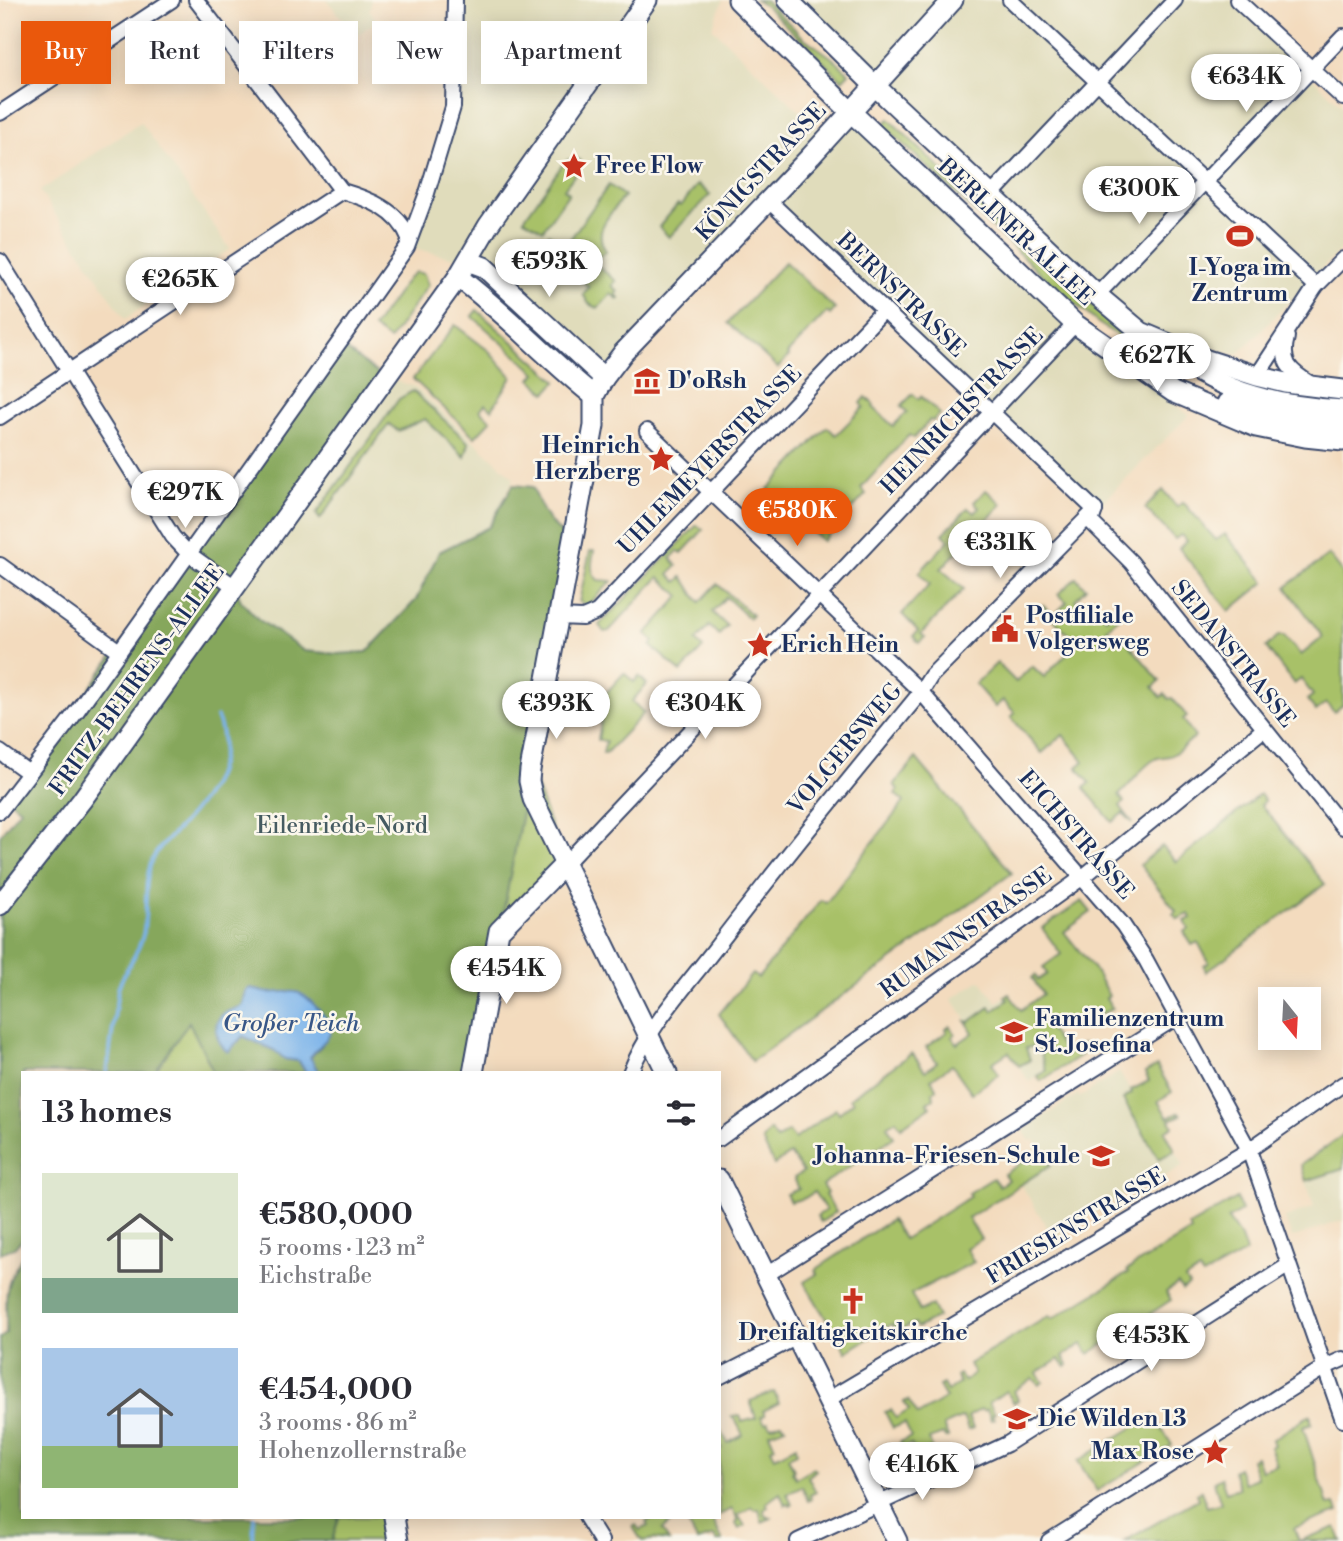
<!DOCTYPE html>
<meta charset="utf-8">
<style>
:root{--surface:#fff;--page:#f7f7f7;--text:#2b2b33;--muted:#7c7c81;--accent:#ea580c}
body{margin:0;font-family:"Libre Bodoni",serif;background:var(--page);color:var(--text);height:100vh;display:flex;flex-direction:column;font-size:26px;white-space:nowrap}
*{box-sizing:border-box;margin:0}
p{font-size:23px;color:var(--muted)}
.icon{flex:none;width:38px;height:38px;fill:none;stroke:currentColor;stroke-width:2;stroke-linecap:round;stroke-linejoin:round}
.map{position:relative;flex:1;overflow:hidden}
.drawer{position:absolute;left:21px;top:1071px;width:700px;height:448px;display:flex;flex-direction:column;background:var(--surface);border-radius:0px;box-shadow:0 4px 18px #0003}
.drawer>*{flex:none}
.guide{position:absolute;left:21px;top:21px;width:700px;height:63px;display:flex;gap:14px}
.needle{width:46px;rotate:162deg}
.fabs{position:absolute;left:1258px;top:987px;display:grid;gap:14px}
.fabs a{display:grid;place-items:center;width:63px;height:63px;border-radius:0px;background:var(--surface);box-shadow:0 4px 18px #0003;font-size:35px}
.price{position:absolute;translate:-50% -60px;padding:0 16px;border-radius:24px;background:#fff;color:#222;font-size:23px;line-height:46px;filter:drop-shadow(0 2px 4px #0008)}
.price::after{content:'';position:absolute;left:50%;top:42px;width:21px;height:16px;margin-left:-10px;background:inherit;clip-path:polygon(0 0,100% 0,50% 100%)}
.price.active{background:var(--accent);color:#fff}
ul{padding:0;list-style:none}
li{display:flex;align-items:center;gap:21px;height:175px;padding:0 21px}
li span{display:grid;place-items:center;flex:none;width:196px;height:140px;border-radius:0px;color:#555}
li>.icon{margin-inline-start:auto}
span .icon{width:84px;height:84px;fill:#fffc;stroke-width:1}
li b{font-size:30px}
h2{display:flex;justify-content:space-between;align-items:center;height:84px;padding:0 21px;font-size:30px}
.pill{padding:0 24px;border-radius:0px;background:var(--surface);box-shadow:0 4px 18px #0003;font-size:24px;line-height:63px}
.pill.active{background:var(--accent);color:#fff}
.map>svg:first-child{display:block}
.built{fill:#e0dcbb}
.green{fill:#a8c167;stroke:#627862;stroke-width:2}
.forest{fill:#86a75c;stroke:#506b5d;stroke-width:2}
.water{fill:#7ab3ea;stroke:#4a71a4;stroke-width:2}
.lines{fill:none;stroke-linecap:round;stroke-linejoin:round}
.stream{stroke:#7ab3ea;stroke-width:3.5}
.street-casing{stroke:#3b496c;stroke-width:18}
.secondary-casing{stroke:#3b496c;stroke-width:23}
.street{stroke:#fff;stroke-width:14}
.secondary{stroke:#fff;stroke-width:19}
.labels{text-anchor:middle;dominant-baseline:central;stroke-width:5;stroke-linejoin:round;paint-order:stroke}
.poi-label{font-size:23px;font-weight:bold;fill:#1b2f5e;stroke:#fbf7ec;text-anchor:start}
.street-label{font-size:23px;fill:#1b2f5e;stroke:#fbf7ec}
.park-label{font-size:23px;fill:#455b61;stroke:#fbf7ec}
.water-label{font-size:24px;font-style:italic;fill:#385788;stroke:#fbf7ec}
</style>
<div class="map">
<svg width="1343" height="1541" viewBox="0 0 1343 1541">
<rect width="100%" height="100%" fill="#fbf7ec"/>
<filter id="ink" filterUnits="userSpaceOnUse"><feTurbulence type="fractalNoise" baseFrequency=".0143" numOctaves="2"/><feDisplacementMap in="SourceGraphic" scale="14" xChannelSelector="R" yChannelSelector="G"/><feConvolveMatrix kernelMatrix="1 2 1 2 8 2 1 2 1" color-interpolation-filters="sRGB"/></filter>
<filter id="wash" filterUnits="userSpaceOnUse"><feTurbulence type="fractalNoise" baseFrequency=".00686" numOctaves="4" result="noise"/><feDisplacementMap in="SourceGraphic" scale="28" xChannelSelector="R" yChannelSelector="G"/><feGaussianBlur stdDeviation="1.57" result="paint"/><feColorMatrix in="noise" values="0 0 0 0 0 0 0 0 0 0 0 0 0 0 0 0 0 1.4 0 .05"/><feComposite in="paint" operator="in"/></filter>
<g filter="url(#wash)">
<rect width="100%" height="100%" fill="#f3dbbe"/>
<g class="built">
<polygon points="327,0 371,0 371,7 369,9 377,20 356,36"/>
<polygon points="455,0 723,0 712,28 827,137 851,112 1133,373 1189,415 1095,510 768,201 604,378 468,261 407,247 453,107"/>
<polygon points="788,0 1231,0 1343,107 1343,247 1238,354 1141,332"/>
<polygon points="141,122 230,249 125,319 40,191"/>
<polygon points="384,378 414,386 514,478 489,528 439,552 416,600 367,652 338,654 304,651 258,619 241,601 235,587"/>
<polygon points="980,980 997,1002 1009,994 1020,1010 1032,1002 1071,1062 1041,1081 1037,1076 1029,1082 999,1035 984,1044 952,999"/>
<polygon points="1119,1072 1133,1093 1123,1099 1159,1159 1175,1150 1184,1165 1152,1184 1149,1180 1053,1237 1021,1184 1051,1165 1034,1139 1030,1141 1023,1130 1078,1094 1080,1097"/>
<polygon points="1343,1169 1343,1220 1292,1238 1285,1218 1314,1207 1306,1181"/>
</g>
<g class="green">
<polygon points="756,0 765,0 804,38 831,57 849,73 842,80 768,8"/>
<polygon points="889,119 969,196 1015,233 1115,327 1160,359 1158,362 1098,323 1053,285 883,125"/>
<polygon points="578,159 581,161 581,166 564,189 569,193 543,230 524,219 563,164 568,160"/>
<polygon points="698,184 710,195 669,237 659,227 678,204 681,206"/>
<path d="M609 185 624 196C611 214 591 230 606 251L596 261 590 257 585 263 596 271 599 267 616 281 612 285 618 292 616 294 619 298 618 299 611 294 598 308 589 304 583 294 589 287 561 262 562 252 545 241 549 234 566 245Z"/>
<polygon points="785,262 835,309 830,315 827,312 787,354 789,356 778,368 728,323"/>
<polygon points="416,272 424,274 428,285 390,340 373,328 409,277"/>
<polygon points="477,310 557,381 546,393 531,379 536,373 472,316"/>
<polygon points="455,325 489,351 512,377 492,409 485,404 480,410 491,420 475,437 413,379"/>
<polygon points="413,391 469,443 465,457 425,419 398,431 389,424 320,519 316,514 399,399"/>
<polygon points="913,394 918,399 921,396 940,414 933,421 930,420 914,438 909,435 861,488 866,494 823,541 793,515 794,513 768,489 827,427 836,435 864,407 861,403 866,397 874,405 873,407 893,426 907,412 901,406"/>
<polygon points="986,490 1002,504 941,569 964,589 921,634 925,637 919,643 913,636 918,631 902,614 930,584 919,573 949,540 943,534 968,508 974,513 979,507 974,502"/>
<polygon points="1163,490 1177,507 1183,502 1216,540 1225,534 1265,582 1229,611 1179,548 1187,541 1181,535 1175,539 1145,508"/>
<path d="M697 525 703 530 682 553 678 551 671 558 677 566 669 574 677 582 682 577C690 585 692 594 700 602L717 584 752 615 749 618 726 597 712 612 727 626 719 635 709 626 696 641 703 648 681 672 651 646 654 642 646 634 680 596 659 577 609 631 604 632 599 625Z"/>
<path d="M590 551H594C592 562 589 571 598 580L612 581 587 606 579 602Z"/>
<polygon points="1329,555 1343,573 1343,705 1334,712 1326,703 1316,711 1307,700 1313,695 1301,679 1294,684 1266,647 1278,636 1284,636 1301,655 1323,637 1286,587"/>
<path d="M1076 578 1086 588 1075 600 1088 613 1096 606 1106 618 1118 609 1122 615 1107 628 1119 642 1124 638 1160 681 1153 687 1161 697 1165 694 1169 699 1172 698 1187 716 1183 719 1195 737C1188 742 1180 751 1172 755 1166 758 1161 756 1155 759 1139 769 1133 783 1119 795L1124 802 1120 806 1133 823 1123 813 1112 822 1084 788 1090 783 1077 767 1084 761 1063 735 1042 753 1011 717 1015 713 1003 700 995 707 975 684 997 663 1016 682 1032 666 1044 677 1077 643 1041 607 1043 605 1054 615 1067 602 1058 594Z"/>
<polygon points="624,673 634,682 639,676 647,684 632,701 644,713 606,753 603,753 606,741 598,740 606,693"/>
<polygon points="916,758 1012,873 752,1061 719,1014 752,974 758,978 821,900 826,903 904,802 895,794 898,789 894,785"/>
<polygon points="530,770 565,864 499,931"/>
<polygon points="1260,794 1265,801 1261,805 1325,884 1206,972 1204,966 1209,963 1198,942 1192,945 1184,932 1189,929 1185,921 1191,918 1189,914 1178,919 1173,914 1176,911 1140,865 1162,846 1176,862"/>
<polygon points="1082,901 1091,912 1064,932 1094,969 1109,996 1106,998 1113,1009 1093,1017 1090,1014 1071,1026 1066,1019 1050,1030 1066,1054 1083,1044 1087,1051 1041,1081 1037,1076 1046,1071 1038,1045 1026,1048 1030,1060 1019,1066 1009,1052 992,1063 999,1074 972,1093 952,1065 931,1079 937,1089 933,1092 934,1098 927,1103 930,1107 901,1127 896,1120 887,1126 894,1137 822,1185 827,1193 825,1195 836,1212 821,1222 817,1216 826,1210 814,1192 805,1198 790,1202 786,1194 799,1189 794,1178 803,1172 790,1154 774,1165 762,1140 770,1130 777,1139 788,1131 795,1139 836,1109 839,1113 853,1102 850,1098 912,1053 925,1071 937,1062 926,1047 947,1032 946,1029 950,1026 955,1034 952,1037 957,1044 973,1033 966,1021 969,1022 990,1007 993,1011 1008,1000 1005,996 1009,994 1021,1010 1043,994 1032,978 1035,975 1038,980 1047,974 1043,967 1061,954 1042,928"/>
<polygon points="189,1021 214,1073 154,1073"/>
<polygon points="1157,1066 1172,1092 1158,1101 1168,1118 1179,1112 1181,1115 1170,1120 1173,1126 1165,1131 1175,1150 1159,1159 1123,1099 1132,1093 1131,1090 1149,1081 1145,1073"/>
<polygon points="1343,1135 1343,1169 1306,1181 1301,1165"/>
<polygon points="1041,1150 1051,1165 968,1218 981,1239 966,1248 974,1262 911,1294 920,1311 932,1305 938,1317 917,1328 914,1323 897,1332 892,1324 846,1352 804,1282 817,1274 815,1270 891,1220 904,1239 971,1196 969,1193 993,1178 999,1186 1008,1180 1004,1174"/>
<polygon points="1237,1198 1241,1211 1228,1219 1241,1238 1246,1252 1203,1276 1199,1271 1185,1279 1189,1285 1182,1290 1178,1284 1166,1292 1171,1300 1089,1354 1082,1344 1063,1356 1068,1365 1066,1367 1059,1359 1037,1373 1043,1382 1039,1385 1033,1378 1014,1391 1018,1400 1014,1403 1006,1391 989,1403 995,1413 992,1415 994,1419 991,1420 987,1409 983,1411 981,1409 968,1417 973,1428 968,1430 963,1417 943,1426 948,1437 945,1438 943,1434 929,1439 932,1448 909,1457 908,1454 915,1451 911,1444 902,1447 900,1442 911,1437 905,1423 893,1428 885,1412 891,1410 896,1418 909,1410 904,1402 908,1400 918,1415 946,1398 939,1386 943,1384 947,1391 960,1383 956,1376 959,1374 964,1381 974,1374 969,1364 1049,1316 1052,1319 1128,1273 1127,1270 1191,1231 1189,1226"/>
<polygon points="774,1392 779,1403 763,1411 765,1415 761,1417 765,1423 768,1422 771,1427 781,1423 786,1427 769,1433 775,1447 771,1449 775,1457 796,1446 797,1453 788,1457 794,1470 792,1472 796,1478 813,1468 816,1470 808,1477 816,1492 810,1495 811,1499 808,1501 802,1486 787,1493 792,1505 790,1506 788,1504 785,1505 780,1493 766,1503 768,1507 764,1509 766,1516 771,1518 762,1522 759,1509 755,1510 752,1507 738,1515 745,1526 739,1529 736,1524 738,1520 732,1509 719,1515 719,1450 722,1448 719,1441 719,1428 728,1443 743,1435 736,1421 731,1416 740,1415 742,1422 756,1418 750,1401"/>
<polygon points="1153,1415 1172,1445 1097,1491 1078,1461"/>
<polygon points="1310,1415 1312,1424 1303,1427 1328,1505 1335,1504 1338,1512 1294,1528 1299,1541 1336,1527 1342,1541 1125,1541 1198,1499 1196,1494 1201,1491 1207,1507 1221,1503 1214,1482 1221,1478 1226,1492 1239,1488 1233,1471 1238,1468 1244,1483 1257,1478 1251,1459 1256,1457 1261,1470 1277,1465 1270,1447 1274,1445 1272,1440"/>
<polygon points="339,1517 394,1517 398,1541 332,1541"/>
<polygon points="650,1517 677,1517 662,1530 669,1541 654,1539 642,1541 633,1527 636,1525 640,1530 648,1526 646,1522 650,1520"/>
<polygon points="679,1517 714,1517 712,1519 723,1541 717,1541 714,1536 697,1541 687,1522 683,1523"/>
</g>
<g class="forest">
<path d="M338 344 384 378 235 587 241 601 258 619 304 651 338 654 367 652 416 600 439 552 489 527 513 485 533 487C543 514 548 525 573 541L473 1073H319L310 1058 322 1045 287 992 267 994 251 988 246 992 243 1005C228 1016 212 1011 220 1037 222 1045 222 1048 228 1052L243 1036 274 1050 285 1059 299 1061 306 1073H214L189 1022 154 1073H23V1239L14 1248 0 1253V835L20 809 9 800Z"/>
<path d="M23 1255V1517H339L332 1541H0V1338L6 1334C8 1292 0 1293 23 1255Z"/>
</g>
<path class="water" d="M251 988C271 997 277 990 295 992 304 993 311 1002 317 1008 343 1035 327 1035 310 1057L319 1073H306L299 1061 285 1059 274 1050 243 1036 228 1052C218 1045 211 1026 222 1015 228 1010 237 1009 243 1005L246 991Z"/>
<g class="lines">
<g class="stream">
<path d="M107 1073 118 989C124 970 138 955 143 935 148 911 143 883 152 860 157 849 167 840 176 831 205 800 236 762 217 717"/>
<polyline points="253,1541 254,1517"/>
</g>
</g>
</g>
<g filter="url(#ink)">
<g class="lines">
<defs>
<g id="street">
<path d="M196 0 342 191C369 199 398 210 409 238"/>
<polyline points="1010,0 1316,286"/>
<polyline points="1237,0 1343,98"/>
<polyline points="0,113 172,0"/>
<polyline points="991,195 1175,0"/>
<polyline points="768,200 1095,510"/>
<polyline points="0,261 173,537 189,554 235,587"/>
<polyline points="1097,295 1343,36"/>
<path d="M1287 337C1280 363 1290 371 1311 384"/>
<polyline points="1257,376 1316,286 1343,259"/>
<polyline points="0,417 342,191"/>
<polyline points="647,431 921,692 1123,925 1146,960 1249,1150 1343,1420"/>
<polyline points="1095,510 1091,522 1131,562 1343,827"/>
<polyline points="0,565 119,651"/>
<polyline points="558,617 583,618 597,612 884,310"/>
<polyline points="0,752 29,773"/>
<polyline points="0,811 77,711 407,247 427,193 453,107 455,0"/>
<polyline points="565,864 1075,324"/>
<path d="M630 1073C648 1027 684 989 714 950 781 862 851 777 921 692L931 676 1095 510"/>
<polyline points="719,1139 1083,877 1264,729"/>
<polyline points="766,1275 1177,1017"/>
<polyline points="719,1377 797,1337"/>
<polyline points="827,1400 1249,1150 1343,1084"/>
<polyline points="586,1517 601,1541"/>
<polyline points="798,1541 1007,1444 1289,1265"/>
<polyline points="1049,1541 1325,1367 1343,1359"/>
</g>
<g id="secondary">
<polyline points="738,0 851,112 1075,324 1173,392 1256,427 1305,437 1343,441"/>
<polyline points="788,0 874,85 1097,295 1141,332 1207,360 1257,376 1286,383 1343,390"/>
<polyline points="468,261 484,267 604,378"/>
<path d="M458 277C506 313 547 359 594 396"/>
<path d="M1173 355C1223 393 1281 407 1343 410"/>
<polyline points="1227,403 1279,417 1343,425"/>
<polyline points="0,905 82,800 458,277 488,226 647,0"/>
<polyline points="473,1073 499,931 565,864"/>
<polyline points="667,1073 533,799 529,781 530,770 594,426 594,396 604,378 623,353 811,156 953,0"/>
<polyline points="719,1180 897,1541"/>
<polyline points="394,1517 398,1541"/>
</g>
</defs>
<use href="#street" class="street-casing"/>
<use href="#secondary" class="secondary-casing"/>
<use href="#street" class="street"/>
<use href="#secondary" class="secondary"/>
</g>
</g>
<defs>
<symbol id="sight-bare" viewBox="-9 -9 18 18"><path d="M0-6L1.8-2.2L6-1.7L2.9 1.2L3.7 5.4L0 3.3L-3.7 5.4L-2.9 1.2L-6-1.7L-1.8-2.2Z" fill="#c8321e" stroke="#fbf7ec" stroke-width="2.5" paint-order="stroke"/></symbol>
<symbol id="stadium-bare" viewBox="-9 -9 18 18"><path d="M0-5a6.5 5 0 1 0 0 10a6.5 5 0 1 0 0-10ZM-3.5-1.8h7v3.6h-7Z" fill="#c8321e" stroke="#fbf7ec" stroke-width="2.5" paint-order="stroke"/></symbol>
<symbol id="museum-bare" viewBox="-9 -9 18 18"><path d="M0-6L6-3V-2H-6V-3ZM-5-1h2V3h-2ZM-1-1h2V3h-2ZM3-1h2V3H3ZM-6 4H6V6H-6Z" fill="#c8321e" stroke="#fbf7ec" stroke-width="2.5" paint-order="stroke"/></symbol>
<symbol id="civic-bare" viewBox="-9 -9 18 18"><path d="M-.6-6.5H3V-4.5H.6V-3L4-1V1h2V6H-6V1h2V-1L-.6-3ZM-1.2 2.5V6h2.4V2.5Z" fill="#c8321e" stroke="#fbf7ec" stroke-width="2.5" paint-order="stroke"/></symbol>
<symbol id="school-bare" viewBox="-9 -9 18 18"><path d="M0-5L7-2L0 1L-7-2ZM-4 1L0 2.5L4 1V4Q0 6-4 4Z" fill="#c8321e" stroke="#fbf7ec" stroke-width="2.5" paint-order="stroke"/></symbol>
<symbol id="church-bare" viewBox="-9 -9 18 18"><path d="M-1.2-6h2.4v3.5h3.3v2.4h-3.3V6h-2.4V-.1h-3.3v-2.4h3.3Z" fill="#c8321e" stroke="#fbf7ec" stroke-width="2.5" paint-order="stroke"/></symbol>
</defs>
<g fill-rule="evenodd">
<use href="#sight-bare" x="555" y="147" width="38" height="38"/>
<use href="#stadium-bare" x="1221" y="217" width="38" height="38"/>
<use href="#museum-bare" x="628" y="362" width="38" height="38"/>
<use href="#sight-bare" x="642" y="440" width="38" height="38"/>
<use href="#civic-bare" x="986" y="610" width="38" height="38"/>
<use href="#sight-bare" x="741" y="626" width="38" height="38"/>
<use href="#school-bare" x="995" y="1013" width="38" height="38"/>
<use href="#school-bare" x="1082" y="1137" width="38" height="38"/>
<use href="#church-bare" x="834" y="1282" width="38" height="38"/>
<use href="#school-bare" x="998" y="1400" width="38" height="38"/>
<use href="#sight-bare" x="1196" y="1433" width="38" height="38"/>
</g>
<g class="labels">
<g class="poi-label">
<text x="595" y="166">Free Flow</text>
<text x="1240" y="268" text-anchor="middle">I-Yoga im<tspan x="1240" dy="26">Zentrum</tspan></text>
<text x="668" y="381">D'oRsh</text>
<text x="640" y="446" text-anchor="end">Heinrich<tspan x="640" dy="26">Herzberg</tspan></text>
<text x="1026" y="616">Postfiliale<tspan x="1026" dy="26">Volgersweg</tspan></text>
<text x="781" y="645">Erich Hein</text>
<text x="1035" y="1019">Familienzentrum<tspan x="1035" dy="26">St. Josefina</tspan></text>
<text x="1080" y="1156" text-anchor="end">Johanna-Friesen-Schule</text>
<text x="853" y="1333" text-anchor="middle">Dreifaltigkeitskirche</text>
<text x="1038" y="1419">Die Wilden 13</text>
<text x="1194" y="1452" text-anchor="end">Max Rose</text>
</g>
<g class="street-label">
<text transform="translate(761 172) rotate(-47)">KÖNIGSTRASSE</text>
<text transform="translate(1016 232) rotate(43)">BERLINER ALLEE</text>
<text transform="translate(901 295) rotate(44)">BERNSTRASSE</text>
<text transform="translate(962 411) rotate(-46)">HEINRICHSTRASSE</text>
<text transform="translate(710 460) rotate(-46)">UHLEMEYERSTRASSE</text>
<text transform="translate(1233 654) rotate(51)">SEDANSTRASSE</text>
<text transform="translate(137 680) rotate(-54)">FRITZ-BEHRENS-ALLEE</text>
<text transform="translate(845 749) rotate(-50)">VOLGERSWEG</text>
<text transform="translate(1076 835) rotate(49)">EICHSTRASSE</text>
<text transform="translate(966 933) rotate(-36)">RUMANNSTRASSE</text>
<text transform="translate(1076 1226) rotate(-31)">FRIESENSTRASSE</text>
</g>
<g class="park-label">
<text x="342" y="826">Eilenriede-Nord</text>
</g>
<g class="water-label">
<text x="291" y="1024">Großer Teich</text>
</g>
</g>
</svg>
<div class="fabs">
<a><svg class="needle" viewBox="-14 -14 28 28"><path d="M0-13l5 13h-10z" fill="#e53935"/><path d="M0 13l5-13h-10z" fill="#7c7c81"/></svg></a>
</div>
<b class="price" style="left:1246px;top:114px">€634K</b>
<b class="price" style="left:1139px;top:226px">€300K</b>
<b class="price" style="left:549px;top:299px">€593K</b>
<b class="price" style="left:180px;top:317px">€265K</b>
<b class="price" style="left:1157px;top:393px">€627K</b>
<b class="price" style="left:185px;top:530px">€297K</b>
<b class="price active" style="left:797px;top:548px">€580K</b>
<b class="price" style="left:1000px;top:580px">€331K</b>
<b class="price" style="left:556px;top:741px">€393K</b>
<b class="price" style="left:705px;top:741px">€304K</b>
<b class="price" style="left:506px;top:1006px">€454K</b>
<b class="price" style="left:1151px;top:1373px">€453K</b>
<b class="price" style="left:922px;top:1502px">€416K</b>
<div class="guide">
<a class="pill active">Buy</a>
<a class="pill">Rent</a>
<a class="pill">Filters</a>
<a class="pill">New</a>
<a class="pill">Apartment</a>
</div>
<section class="drawer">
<h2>13 homes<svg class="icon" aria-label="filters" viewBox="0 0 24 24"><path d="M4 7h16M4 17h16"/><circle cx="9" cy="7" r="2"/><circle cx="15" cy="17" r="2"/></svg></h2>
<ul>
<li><span style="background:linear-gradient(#dfe7d0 75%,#7fa58c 0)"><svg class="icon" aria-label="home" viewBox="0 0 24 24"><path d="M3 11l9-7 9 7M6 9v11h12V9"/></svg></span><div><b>€580,000</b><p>5 rooms · 123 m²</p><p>Eichstraße</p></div></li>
<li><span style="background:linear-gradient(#a9c7e8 70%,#8fb573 0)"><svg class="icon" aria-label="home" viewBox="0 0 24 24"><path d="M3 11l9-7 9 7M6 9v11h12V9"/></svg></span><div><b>€454,000</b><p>3 rooms · 86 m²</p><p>Hohenzollernstraße</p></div></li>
</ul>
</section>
</div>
